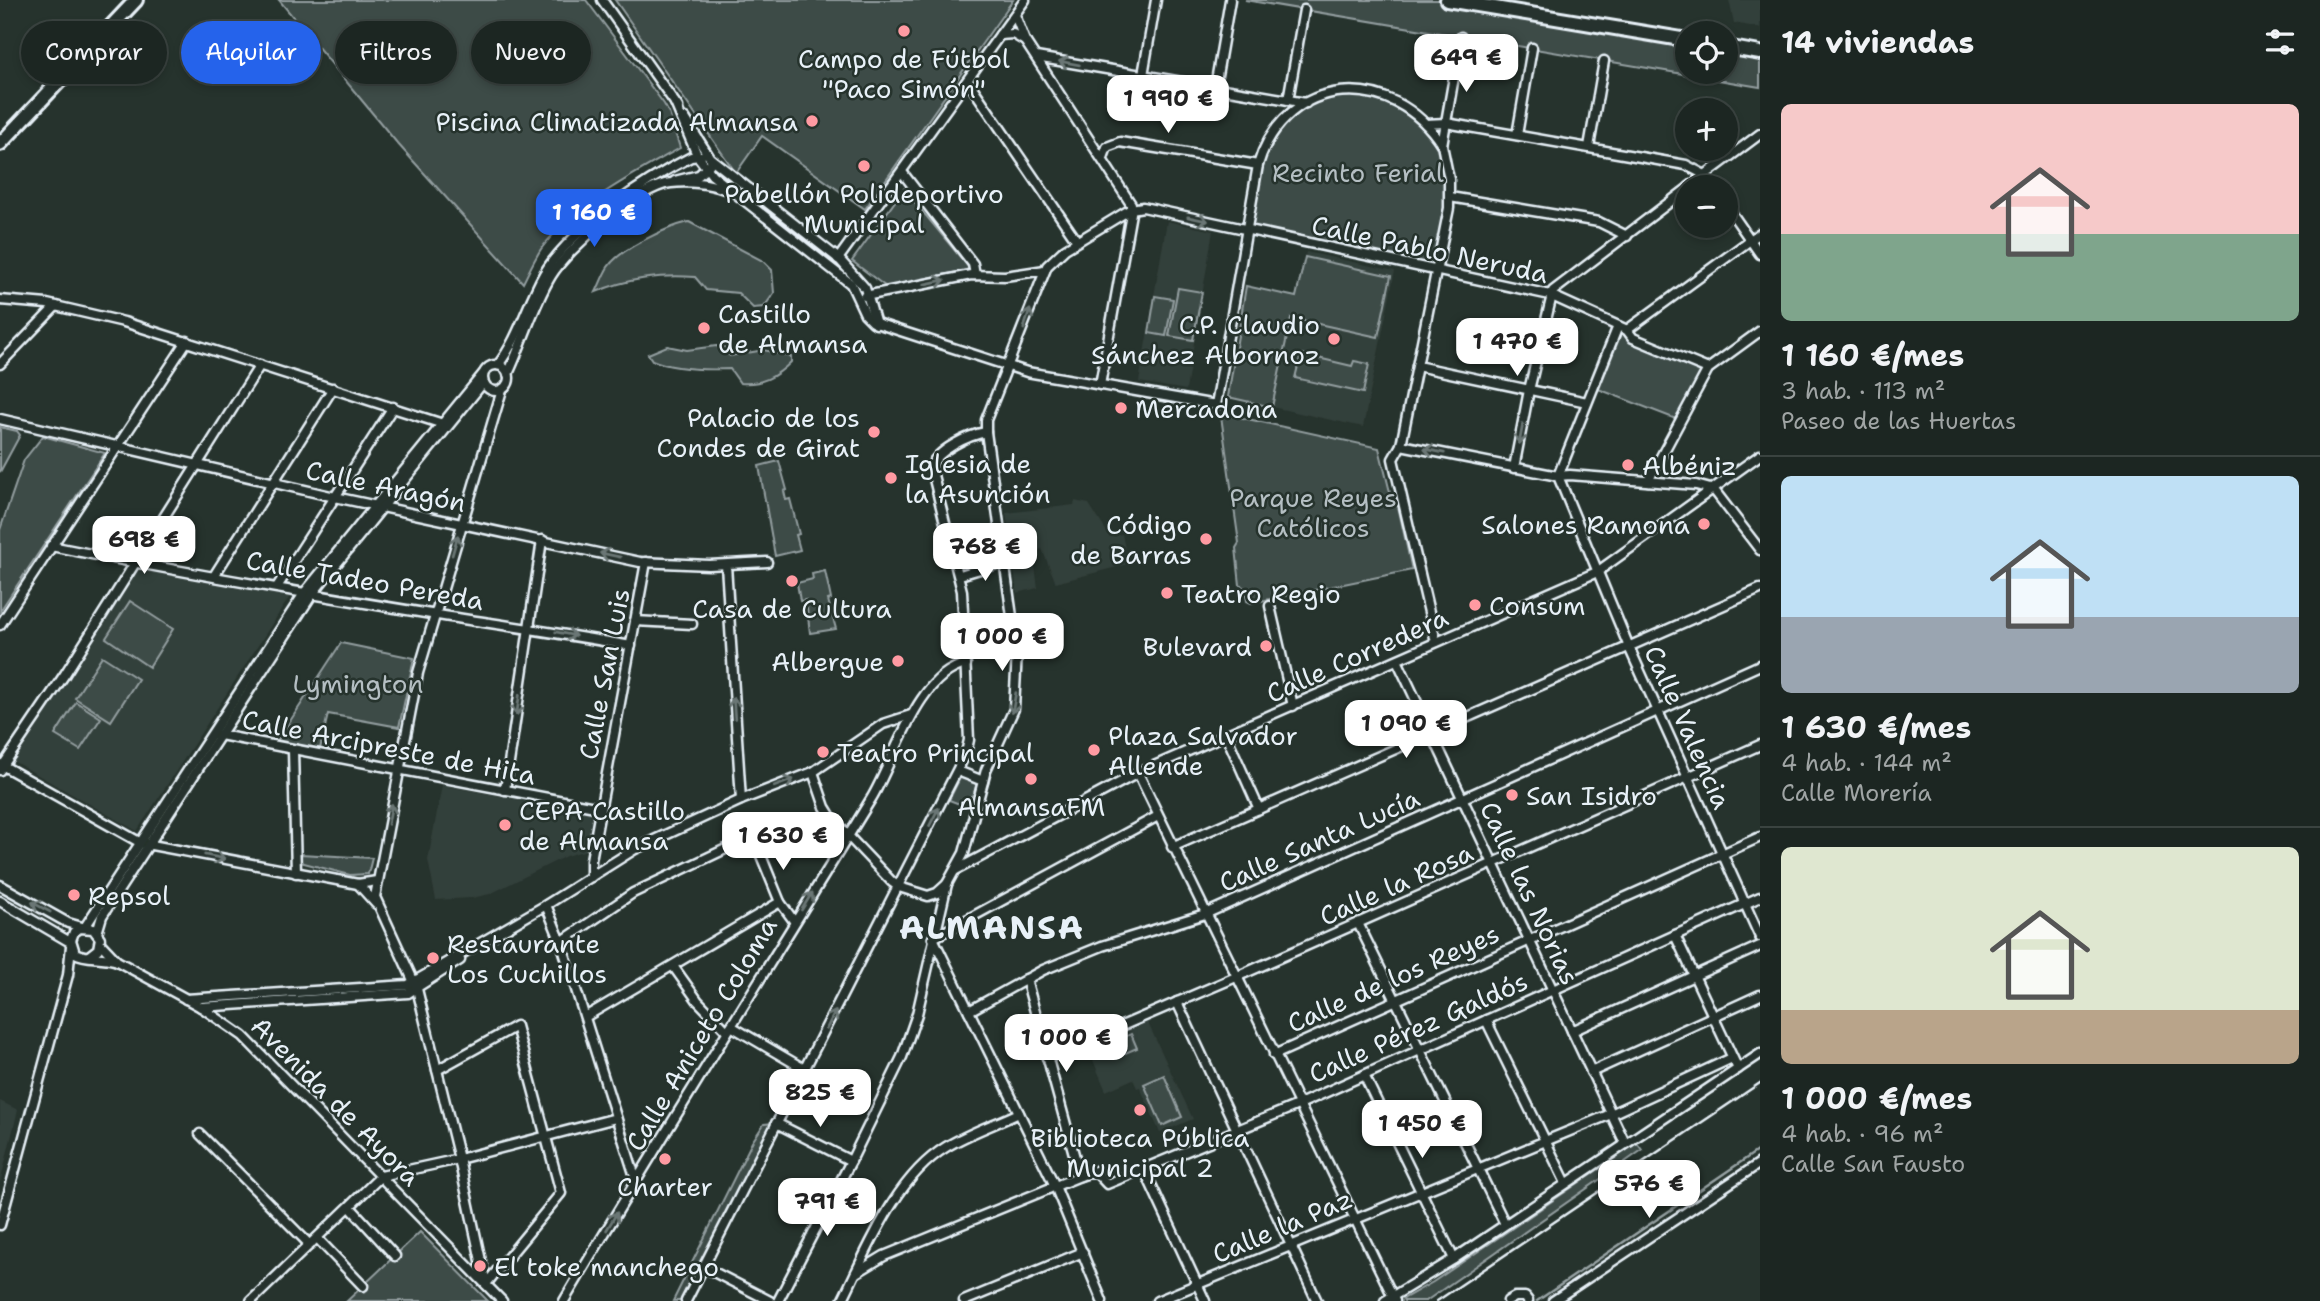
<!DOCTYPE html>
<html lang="es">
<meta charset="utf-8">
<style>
:root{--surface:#1c2622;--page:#252e2a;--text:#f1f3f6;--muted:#a0a5a5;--line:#3a4340;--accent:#2563eb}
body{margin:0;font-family:"Shantell Sans",sans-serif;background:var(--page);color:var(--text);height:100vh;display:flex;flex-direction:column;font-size:26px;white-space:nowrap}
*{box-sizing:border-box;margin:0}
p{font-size:23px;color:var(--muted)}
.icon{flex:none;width:38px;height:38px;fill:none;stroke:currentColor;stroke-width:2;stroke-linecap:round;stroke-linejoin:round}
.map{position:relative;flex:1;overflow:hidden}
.panel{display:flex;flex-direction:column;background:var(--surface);width:560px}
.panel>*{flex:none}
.top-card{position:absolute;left:21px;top:21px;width:665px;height:63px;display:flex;gap:14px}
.fabs{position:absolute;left:1675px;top:21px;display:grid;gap:14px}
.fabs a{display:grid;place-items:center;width:63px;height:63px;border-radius:50%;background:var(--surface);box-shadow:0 4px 10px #0003,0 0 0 2px var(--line);font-size:35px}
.price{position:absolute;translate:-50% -60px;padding:0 16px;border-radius:14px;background:#fff;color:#222;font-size:23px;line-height:46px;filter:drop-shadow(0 2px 4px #0008)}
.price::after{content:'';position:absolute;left:50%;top:42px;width:21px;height:16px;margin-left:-10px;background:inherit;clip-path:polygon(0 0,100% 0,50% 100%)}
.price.current{background:var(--accent);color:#fff}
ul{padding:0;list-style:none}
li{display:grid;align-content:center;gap:14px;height:371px;padding:0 21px}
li+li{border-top:2px solid var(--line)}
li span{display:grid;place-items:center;height:217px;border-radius:10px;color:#555}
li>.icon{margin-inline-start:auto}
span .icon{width:126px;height:126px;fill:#fffc;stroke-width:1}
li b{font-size:30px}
h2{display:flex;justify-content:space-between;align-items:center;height:84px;padding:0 21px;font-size:30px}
.pill{padding:0 24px;border-radius:32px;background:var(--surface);box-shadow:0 4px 10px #0003,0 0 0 2px var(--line);font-size:24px;line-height:63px}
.pill.current{background:var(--accent);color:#fff}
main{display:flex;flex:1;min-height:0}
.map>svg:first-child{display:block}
.built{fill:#333f3a}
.green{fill:#3e4b47;stroke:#939ea0;stroke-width:2}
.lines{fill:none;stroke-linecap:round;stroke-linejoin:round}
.stream{stroke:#98a3a5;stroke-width:2.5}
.minor-casing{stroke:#e8f1f8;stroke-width:13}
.primary-casing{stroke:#e8f1f8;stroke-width:18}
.minor{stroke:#26332d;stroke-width:8}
.primary{stroke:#26332d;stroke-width:12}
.rail{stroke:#e8f1f8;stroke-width:2.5}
.oneway{stroke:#6a7674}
.poi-dot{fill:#ff9aa2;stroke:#26332d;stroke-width:2.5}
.labels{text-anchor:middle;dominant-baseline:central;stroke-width:5;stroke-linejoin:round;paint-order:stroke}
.poi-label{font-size:26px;fill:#e8f1f8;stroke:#26332d;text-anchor:start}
.park-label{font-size:26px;fill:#b5bfc3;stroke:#26332d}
.street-label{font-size:26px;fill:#e8f1f8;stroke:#26332d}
.district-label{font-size:33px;font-weight:bold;letter-spacing:2px;fill:#e8f1f8;stroke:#26332d}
</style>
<main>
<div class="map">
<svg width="1760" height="1301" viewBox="0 0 1760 1301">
<rect width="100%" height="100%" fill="#26332d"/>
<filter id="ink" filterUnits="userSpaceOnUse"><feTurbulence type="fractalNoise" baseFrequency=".0143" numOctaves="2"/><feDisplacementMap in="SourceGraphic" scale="14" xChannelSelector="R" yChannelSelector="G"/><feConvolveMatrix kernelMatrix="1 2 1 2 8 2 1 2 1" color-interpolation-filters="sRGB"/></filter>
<g filter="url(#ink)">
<g class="built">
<polygon points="1729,0 1760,0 1760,28 1734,23"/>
<polygon points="1167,221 1213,231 1186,390 1139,382"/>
<polygon points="1306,252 1395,271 1363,427 1272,407"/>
<polygon points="1075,501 1089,504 1110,537 1122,534 1128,564 1056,583 1042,549 1033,552 1038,588 1017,593 1006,513 1074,505"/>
<polygon points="137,568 291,595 137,831 13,761"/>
<polygon points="442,785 591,813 592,817 587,850 566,856 490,894 472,898 436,900 428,860"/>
<polygon points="1147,1021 1193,1119 1160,1133 1140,1087 1137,1088 1133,1079 1106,1091 1087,1046"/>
<polygon points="0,1101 18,1110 0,1183"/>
</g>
<g class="green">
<path d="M279 0H586L664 104 669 113 680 148C634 174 573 206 541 249 534 260 529 271 523 283L397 143Z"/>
<polygon points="615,0 1013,0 865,209 762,136 736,173"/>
<polygon points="1245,0 1447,0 1687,40 1687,72 1726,72 1726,47 1760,53 1760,87"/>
<polygon points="1332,94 1384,96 1436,135 1450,189 1437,272 1246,230 1258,165 1288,113"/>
<polygon points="904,189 970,269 886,287 852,261"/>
<path d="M689 222 763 261 772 270 774 293 764 307 753 308 738 293 706 290 695 277C662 274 626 279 596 292 600 284 603 275 608 267 620 249 667 227 689 222Z"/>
<polygon points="1305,257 1391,276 1378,337 1291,318 1272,407 1228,397 1246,286 1296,297"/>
<polygon points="1178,288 1202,292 1193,340 1169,336"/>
<polygon points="1155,296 1173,299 1166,336 1149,333"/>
<polygon points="1618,326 1633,338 1708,369 1681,421 1593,387"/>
<path d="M667 346 687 350 716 346 727 348 725 352 730 356 764 350 791 357V362C776 377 761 385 740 383L730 369C707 370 673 369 652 360L648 354Z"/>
<polygon points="1301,354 1352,366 1354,361 1369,364 1363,393 1295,378"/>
<polygon points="1225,414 1379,448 1393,504 1398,506 1412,570 1251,603 1247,601 1245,588 1240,585 1236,548 1239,543 1221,416"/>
<polygon points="0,427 17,431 20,435 0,472"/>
<polygon points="43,436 105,453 0,611 0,530 24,460"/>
<polygon points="779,461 787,490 784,491 786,500 790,499 799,534 796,535 800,550 775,556 759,466"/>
<polygon points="825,571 831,599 828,600 836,629 810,633 806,600 800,601 797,583 813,579 812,574"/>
<polygon points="130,601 173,629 149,667 106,638"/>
<polygon points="341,643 414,658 399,727 328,714 320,749 277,741"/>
<polygon points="102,656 138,679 111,721 75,698"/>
<polygon points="76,702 101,718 80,750 55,735"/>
<polygon points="961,776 977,782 974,794 971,796 973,798 970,808 949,800"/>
<polygon points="300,854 372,858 368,874 350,875 300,862"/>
<polygon points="1131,1034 1137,1048 1114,1058 1108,1044"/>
<polygon points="1164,1075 1182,1117 1162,1126 1144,1084"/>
<polygon points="776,1123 686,1301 673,1301 752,1142 764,1124"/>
<polygon points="1637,1143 1642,1150 1426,1301 1404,1301 1403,1299 1433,1282"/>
<polygon points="420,1232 488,1301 347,1301"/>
</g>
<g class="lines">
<polyline class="stream" points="1537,1301 1760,1149"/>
<defs>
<g id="minor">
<polyline points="602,0 678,107"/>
<polyline points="1015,15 1025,41 1131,204 1131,213 1100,385"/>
<polyline points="1000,35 1013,34 1025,41"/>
<polyline points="1036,57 1306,103"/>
<polyline points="1143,75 1156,0"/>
<polyline points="968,81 1077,241"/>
<polyline points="1215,87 1230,0"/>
<polyline points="1288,100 1304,10"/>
<path d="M675 103 697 155 712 175 851 284 865 314 873 322 1027 372 1216 405 1258 165C1285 74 1393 67 1442 145"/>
<polyline points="685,118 710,158 839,259 865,288 876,324"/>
<polyline points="1426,124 1446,123 1686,165 1705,175 1713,187"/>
<polyline points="1517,135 1532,48"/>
<polyline points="1589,147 1604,61"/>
<polyline points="1103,158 1107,147 1120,142 1258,165"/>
<polyline points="902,172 973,264 975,275"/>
<polyline points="675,181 699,175 709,165"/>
<polyline points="1689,187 1760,134"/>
<polyline points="1450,197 1599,222 1627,236"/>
<polyline points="1726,205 1760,254"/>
<polyline points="838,259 1025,0"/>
<polyline points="865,296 971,275 1005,276 1045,270"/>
<polyline points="0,300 47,304 124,322 443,424"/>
<polyline points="1618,326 1558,476 1629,647 1760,937"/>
<polyline points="1627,330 1760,233"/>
<polyline points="0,364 56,306"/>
<circle cx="496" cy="378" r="13"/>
<path d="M498 365C519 338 527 304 544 274 569 230 646 180 691 157L701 156"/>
<polyline points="1417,366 1587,402"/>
<path d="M508 374C523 342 533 306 551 276 567 249 639 186 671 183 688 181 709 183 724 189"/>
<polyline points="0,419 335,497 640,562 709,565 767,562"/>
<polyline points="1401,445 1558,476 1570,475 1696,485 1714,490"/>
<polyline points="1514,468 1529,390 1553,291 1687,189"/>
<polyline points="1648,481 1708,369 1760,331"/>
<polyline points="1714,490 1760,550"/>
<path d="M51 546C179 572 308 594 437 615 502 625 566 634 631 646"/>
<polyline points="726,565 741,800"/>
<polyline points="960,575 1003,562"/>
<polyline points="214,576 333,388"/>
<polyline points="277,587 393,407"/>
<polyline points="1270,606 1293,706"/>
<polyline points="635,621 692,624"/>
<polyline points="0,625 187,341"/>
<polyline points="1436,642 1393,459 1401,445 1449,208 1449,179 1442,145 1461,37"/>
<polyline points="1397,660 1625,1143"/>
<polyline points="215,734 600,808"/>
<polyline points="1226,735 1259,809"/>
<polyline points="293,750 296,873"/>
<polyline points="0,764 141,843 358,884 377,881"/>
<polyline points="0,770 65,674 260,365"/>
<polyline points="958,771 983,781"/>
<polyline points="813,772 825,807 833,820 892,882 899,887 928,896 937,893 947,884 964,853 986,770 1014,709 1017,652 986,432 986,420 1047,266 1065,249 1131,209 1143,207 1550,295 1627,330 1633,338 1708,369"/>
<polyline points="1138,773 1395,1301"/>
<polyline points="505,790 542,540"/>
<polyline points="1172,847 1760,589"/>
<polyline points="956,870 1138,773 1597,572 1760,455"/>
<polyline points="591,877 591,860 646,562"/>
<polyline points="358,884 376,904"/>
<polyline points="0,885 68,923 82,927"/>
<polyline points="0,901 70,942"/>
<polyline points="546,905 561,942 636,1180"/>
<polyline points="1358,923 1505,1224"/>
<polyline points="85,927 305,592 483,374"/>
<polyline points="97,933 102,916 313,593 483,383"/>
<polyline points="1675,935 1738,1069"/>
<polyline points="933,938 1055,1186 1102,1301"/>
<polyline points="933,938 1158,816"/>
<polyline points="561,942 633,893 753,836 780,902 794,921"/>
<polyline points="100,943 117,961 201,1007 243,1036 502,1301"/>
<path d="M89 956 98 949 100 938 93 929 80 928 74 932 71 940 75 953C86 959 101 956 114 960"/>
<polyline points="673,966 698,1001 727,1031"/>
<polyline points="1026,979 1080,1176"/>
<polyline points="186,999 408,985 546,905 635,849 741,800 813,772 883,724 911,715"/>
<polyline points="1177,1002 1317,1301"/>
<polyline points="201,1007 408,993 460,960"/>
<polyline points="969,1011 1043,970 1102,946 1205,914 1760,665"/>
<polyline points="585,1017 780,902"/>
<polyline points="1486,1020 1566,1183"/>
<polyline points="731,1026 806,1070"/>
<polyline points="1572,1031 1760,946"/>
<polyline points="1274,1055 1760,837"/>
<polyline points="1047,1058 1236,977 1760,745"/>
<polyline points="437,1070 516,1026 561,1193 486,1284"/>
<polyline points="1591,1072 1760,995"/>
<polyline points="1364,1075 1454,1259"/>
<polyline points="776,1123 851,1161"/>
<polyline points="200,1134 310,1245"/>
<polyline points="1144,1169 1205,1301"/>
<polyline points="350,1207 395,1256"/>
<polyline points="0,1225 68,975 71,946"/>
<polyline points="317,1238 363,1286"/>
<polyline points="704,1267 770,1301"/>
<polyline points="856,1273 884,1256 1080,1176 1095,1171 1107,1184 1293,1107 1760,897"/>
<polyline points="486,1284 459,1159 417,989 375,897 418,673 502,390"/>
<polyline points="251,1301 381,1176 459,1159 616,1118"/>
<path d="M564 1301C664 1132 769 966 871 799 895 760 916 675 966 664"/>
<path d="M686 1301 966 753 969 740 962 591 931 467C937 450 969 435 986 432"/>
<polyline points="778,1301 851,1161 902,1057 917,1014 947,884"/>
<path d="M842 1301C868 1249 895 1178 946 1147 969 1133 996 1124 1019 1113"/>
<polyline points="964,1301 1083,1252"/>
<polyline points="1157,1301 1611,1114 1732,1058"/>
<polyline points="1385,1301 1454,1259 1760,1054"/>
<polyline points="1508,1301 1515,1297 1525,1297 1528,1301"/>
<polyline points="1553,1301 1760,1163"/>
</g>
<g id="primary">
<polyline points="1447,0 1687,40"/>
<polyline points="1726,47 1760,53"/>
<polyline points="0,144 136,0"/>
</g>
</defs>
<use href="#minor" class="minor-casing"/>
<use href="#primary" class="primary-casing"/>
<use href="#minor" class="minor"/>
<use href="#primary" class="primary"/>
<polyline class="rail" points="1437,1301 1760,1083"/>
</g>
<defs><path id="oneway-shaft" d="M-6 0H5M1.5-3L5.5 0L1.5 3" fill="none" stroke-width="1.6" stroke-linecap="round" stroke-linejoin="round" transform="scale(1.75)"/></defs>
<g class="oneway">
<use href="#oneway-shaft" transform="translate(1069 63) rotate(-170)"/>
<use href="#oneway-shaft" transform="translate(1198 219) rotate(12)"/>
<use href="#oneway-shaft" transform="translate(935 282) rotate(-12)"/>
<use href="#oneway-shaft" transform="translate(1027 319) rotate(-72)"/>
<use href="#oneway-shaft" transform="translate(1521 434) rotate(101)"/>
<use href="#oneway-shaft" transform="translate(1434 451) rotate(-168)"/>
<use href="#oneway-shaft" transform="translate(455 545) rotate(-74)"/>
<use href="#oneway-shaft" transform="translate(610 555) rotate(-168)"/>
<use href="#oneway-shaft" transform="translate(566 634) rotate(11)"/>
<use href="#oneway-shaft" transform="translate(1014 703) rotate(100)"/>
<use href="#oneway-shaft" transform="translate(518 705) rotate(98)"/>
<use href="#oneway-shaft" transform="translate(734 708) rotate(-94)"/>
<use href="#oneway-shaft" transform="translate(784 783) rotate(-21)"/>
<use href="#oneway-shaft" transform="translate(390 814) rotate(-79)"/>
<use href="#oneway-shaft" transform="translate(934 817) rotate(-63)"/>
<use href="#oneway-shaft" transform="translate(215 857) rotate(11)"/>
<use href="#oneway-shaft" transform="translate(807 901) rotate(-58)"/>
<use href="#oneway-shaft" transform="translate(41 907) rotate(-152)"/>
<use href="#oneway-shaft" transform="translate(831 1020) rotate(-63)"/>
<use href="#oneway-shaft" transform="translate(612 1221) rotate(-59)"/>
</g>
</g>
<g class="poi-dot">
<circle cx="904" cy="31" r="7"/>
<circle cx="812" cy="121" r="7"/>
<circle cx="864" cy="166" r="7"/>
<circle cx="704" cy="328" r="7"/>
<circle cx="1334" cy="339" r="7"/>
<circle cx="1121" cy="408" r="7"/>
<circle cx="874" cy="432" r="7"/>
<circle cx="1628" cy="465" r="7"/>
<circle cx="891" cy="478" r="7"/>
<circle cx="1704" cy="524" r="7"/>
<circle cx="1206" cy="539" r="7"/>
<circle cx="792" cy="581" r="7"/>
<circle cx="1167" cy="593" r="7"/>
<circle cx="1475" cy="605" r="7"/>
<circle cx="1266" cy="646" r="7"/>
<circle cx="898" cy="661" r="7"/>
<circle cx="1094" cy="750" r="7"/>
<circle cx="823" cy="752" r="7"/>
<circle cx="1031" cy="779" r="7"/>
<circle cx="1512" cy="795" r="7"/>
<circle cx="505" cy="825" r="7"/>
<circle cx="74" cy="895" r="7"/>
<circle cx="433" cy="958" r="7"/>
<circle cx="1140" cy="1110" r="7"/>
<circle cx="665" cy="1159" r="7"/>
<circle cx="480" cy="1266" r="7"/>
</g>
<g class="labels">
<g class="poi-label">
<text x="904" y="58" text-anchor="middle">Campo de Fútbol<tspan x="904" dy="30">"Paco Simón"</tspan></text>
<text x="798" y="121" text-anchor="end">Piscina Climatizada Almansa</text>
<text x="864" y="193" text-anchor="middle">Pabellón Polideportivo<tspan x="864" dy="30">Municipal</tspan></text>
<text x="718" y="313">Castillo<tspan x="718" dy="30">de Almansa</tspan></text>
<text x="1320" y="324" text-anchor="end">C.P. Claudio<tspan x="1320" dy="30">Sánchez Albornoz</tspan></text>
<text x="1135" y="408">Mercadona</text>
<text x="860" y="417" text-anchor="end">Palacio de los<tspan x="860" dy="30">Condes de Girat</tspan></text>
<text x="905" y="463">Iglesia de<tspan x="905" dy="30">la Asunción</tspan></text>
<text x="1642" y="465">Albéniz</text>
<text x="1192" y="524" text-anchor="end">Código<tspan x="1192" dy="30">de Barras</tspan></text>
<text x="1690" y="524" text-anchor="end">Salones Ramona</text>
<text x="1181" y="593">Teatro Regio</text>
<text x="1489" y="605">Consum</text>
<text x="792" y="608" text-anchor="middle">Casa de Cultura</text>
<text x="1252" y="646" text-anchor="end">Bulevard</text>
<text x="884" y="661" text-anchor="end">Albergue</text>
<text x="1108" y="735">Plaza Salvador<tspan x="1108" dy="30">Allende</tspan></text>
<text x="837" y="752">Teatro Principal</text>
<text x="1526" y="795">San Isidro</text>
<text x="1031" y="806" text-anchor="middle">AlmansaFM</text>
<text x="519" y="810">CEPA Castillo<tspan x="519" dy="30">de Almansa</tspan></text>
<text x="88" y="895">Repsol</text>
<text x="447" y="943">Restaurante<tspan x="447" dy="30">Los Cuchillos</tspan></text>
<text x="1140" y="1137" text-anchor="middle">Biblioteca Pública<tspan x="1140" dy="30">Municipal 2</tspan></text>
<text x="665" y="1186" text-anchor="middle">Charter</text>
<text x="494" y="1266">El toke manchego</text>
</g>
<g class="park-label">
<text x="1358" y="172">Recinto Ferial</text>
<text x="1313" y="497">Parque Reyes<tspan x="1313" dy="30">Católicos</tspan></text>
<text x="358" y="683">Lymington</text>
</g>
<g class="street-label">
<text transform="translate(1430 249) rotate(12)">Calle Pablo Neruda</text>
<text transform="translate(386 486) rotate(12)">Calle Aragón</text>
<text transform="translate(365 580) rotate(10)">Calle Tadeo Pereda</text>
<text transform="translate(1357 655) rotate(-24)">Calle Corredera</text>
<text transform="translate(604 674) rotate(-79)">Calle San Luis</text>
<text transform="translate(1688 727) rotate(66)">Calle Valencia</text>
<text transform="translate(389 747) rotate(11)">Calle Arcipreste de Hita</text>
<text transform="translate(1319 840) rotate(-24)">Calle Santa Lucía</text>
<text transform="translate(1396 884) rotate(-24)">Calle la Rosa</text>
<text transform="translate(1530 893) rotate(65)">Calle las Norias</text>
<text transform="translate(1393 978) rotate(-24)">Calle de los Reyes</text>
<text transform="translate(1418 1027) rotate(-24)">Calle Pérez Galdós</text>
<text transform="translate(701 1034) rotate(-59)">Calle Aniceto Coloma</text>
<text transform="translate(336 1101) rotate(45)">Avenida de Ayora</text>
<text transform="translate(1282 1226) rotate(-23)">Calle la Paz</text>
</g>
<g class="district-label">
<text x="992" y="927">ALMANSA</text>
</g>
</g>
</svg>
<div class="fabs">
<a><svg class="icon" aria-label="locate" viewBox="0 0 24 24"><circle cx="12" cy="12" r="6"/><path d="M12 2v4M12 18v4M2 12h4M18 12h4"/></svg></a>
<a>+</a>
<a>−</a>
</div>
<b class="price" style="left:1466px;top:94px">649 €</b>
<b class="price" style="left:1168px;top:135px">1 990 €</b>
<b class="price current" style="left:594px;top:249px">1 160 €</b>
<b class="price" style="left:1517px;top:378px">1 470 €</b>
<b class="price" style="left:144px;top:576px">698 €</b>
<b class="price" style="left:985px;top:583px">768 €</b>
<b class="price" style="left:1002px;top:673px">1 000 €</b>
<b class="price" style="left:1406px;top:760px">1 090 €</b>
<b class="price" style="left:783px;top:872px">1 630 €</b>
<b class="price" style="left:1066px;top:1074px">1 000 €</b>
<b class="price" style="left:820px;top:1129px">825 €</b>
<b class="price" style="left:1422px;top:1160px">1 450 €</b>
<b class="price" style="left:1649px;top:1220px">576 €</b>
<b class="price" style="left:827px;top:1238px">791 €</b>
<div class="top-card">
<a class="pill">Comprar</a>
<a class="pill current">Alquilar</a>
<a class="pill">Filtros</a>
<a class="pill">Nuevo</a>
</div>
</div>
<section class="panel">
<h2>14 viviendas<svg class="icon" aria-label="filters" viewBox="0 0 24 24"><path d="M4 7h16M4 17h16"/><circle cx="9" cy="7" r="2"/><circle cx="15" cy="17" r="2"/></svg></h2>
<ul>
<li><span style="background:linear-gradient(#f6c9c9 60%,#7fa58c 0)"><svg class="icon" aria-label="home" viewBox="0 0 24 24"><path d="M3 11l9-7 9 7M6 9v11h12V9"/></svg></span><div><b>1 160 €/mes</b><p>3 hab. · 113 m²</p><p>Paseo de las Huertas</p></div></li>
<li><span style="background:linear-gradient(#bfe0f5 65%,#9aa5b1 0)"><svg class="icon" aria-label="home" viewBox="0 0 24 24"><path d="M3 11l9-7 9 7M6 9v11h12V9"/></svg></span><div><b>1 630 €/mes</b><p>4 hab. · 144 m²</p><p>Calle Morería</p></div></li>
<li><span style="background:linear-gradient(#dfe7d0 75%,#b9a48a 0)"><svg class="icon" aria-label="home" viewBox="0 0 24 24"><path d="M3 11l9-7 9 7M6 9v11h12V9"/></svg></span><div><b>1 000 €/mes</b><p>4 hab. · 96 m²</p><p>Calle San Fausto</p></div></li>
</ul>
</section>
</main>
